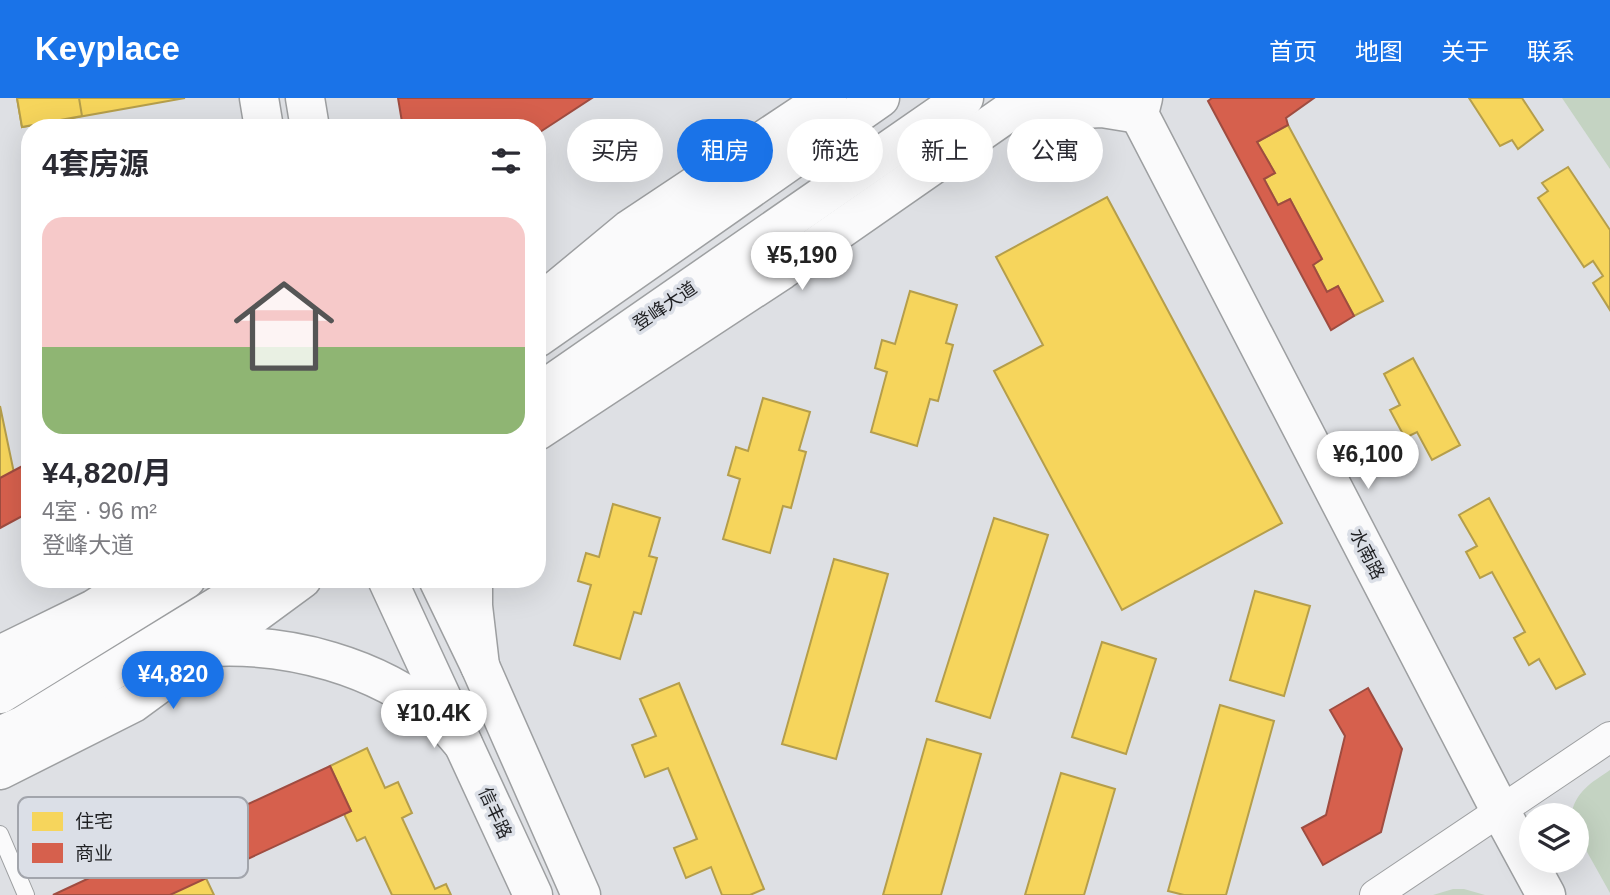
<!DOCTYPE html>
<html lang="zh">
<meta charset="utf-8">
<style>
:root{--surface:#fff;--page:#f2f2f3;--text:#2b2b33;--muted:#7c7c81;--line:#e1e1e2;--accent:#1a73e8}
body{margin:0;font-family:Arial,"Noto Sans SC",sans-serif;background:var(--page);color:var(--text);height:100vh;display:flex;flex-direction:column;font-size:26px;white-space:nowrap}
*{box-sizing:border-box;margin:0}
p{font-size:23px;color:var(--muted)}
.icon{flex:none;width:38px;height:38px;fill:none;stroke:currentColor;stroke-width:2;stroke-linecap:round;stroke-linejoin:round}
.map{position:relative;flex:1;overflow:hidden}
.details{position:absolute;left:21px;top:21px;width:525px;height:469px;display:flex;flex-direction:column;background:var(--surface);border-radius:28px;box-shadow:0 7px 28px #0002}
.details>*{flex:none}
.guide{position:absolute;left:567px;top:21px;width:665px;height:63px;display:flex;gap:14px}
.controls{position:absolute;left:1519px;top:705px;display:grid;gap:14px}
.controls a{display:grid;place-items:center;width:70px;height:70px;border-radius:50%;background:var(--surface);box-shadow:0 7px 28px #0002;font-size:35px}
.price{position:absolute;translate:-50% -60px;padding:0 16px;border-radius:24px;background:#fff;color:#222;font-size:23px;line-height:46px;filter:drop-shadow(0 2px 4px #0008)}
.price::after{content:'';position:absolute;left:50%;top:42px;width:21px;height:16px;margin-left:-10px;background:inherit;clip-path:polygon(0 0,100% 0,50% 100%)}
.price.current{background:var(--accent);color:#fff}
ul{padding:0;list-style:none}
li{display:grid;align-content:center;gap:14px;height:371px;padding:0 21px}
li+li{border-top:2px solid var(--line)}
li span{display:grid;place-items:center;height:217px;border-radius:21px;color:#555}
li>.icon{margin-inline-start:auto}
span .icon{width:126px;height:126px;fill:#fffc;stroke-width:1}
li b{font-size:30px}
h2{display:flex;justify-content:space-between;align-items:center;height:84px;padding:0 21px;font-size:30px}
.tag{padding:0 24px;border-radius:32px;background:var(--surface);box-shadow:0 7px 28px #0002;font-size:24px;line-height:63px}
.tag.current{background:var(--accent);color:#fff}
header{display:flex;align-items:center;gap:42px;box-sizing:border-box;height:98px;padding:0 35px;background:var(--accent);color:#fff}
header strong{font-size:33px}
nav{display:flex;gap:38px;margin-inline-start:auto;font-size:24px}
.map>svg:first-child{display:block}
.green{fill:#c4d3c2}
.homes{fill:#f6d55c;stroke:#b59e4b;stroke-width:2}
.shops{fill:#d6604d;stroke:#9f4c40;stroke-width:2}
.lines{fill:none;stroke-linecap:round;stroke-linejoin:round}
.lane-casing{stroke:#9d9fa1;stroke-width:18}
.street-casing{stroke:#9d9fa1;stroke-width:32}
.secondary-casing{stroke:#9d9fa1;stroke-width:41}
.primary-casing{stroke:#9d9fa1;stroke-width:41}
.lane{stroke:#fafafb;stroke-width:16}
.street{stroke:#fafafb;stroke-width:30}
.secondary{stroke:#fafafb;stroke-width:38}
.primary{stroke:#fafafb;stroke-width:38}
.labels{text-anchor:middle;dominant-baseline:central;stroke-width:7;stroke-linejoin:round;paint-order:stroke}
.street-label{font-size:18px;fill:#1e1f22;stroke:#dbdfe7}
.key{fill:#dbdfe7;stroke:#a2a5ac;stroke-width:2}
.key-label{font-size:19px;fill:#1e1f22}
</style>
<header>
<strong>Keyplace</strong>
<nav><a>首页</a><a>地图</a><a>关于</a><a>联系</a></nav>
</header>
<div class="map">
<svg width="1610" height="797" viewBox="0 0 1610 797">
<rect width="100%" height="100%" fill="#dee0e4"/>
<g class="green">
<polygon points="1562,0 1610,0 1610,71"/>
<path d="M1610 672V795L1577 736V718L1571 717C1576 693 1591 685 1610 672Z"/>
<polygon points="1453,791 1464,791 1485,797 1433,797"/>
</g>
<g class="homes">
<polygon points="17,0 185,0 22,29"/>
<polygon points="17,0 79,0 82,18 22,29"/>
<polygon points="1469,0 1522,0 1543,32 1518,51 1512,42 1500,48"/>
<polygon points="1288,27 1383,203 1354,218 1338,188 1327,194 1313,167 1322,161 1290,101 1278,107 1264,81 1275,75 1257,44"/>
<polygon points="1568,69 1610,132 1610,212 1593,185 1603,178 1593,163 1584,169 1538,100 1548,93 1542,85"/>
<polygon points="1107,99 1282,425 1122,512 994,273 1043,247 996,159"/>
<polygon points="910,193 957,207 946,245 953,247 938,303 930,301 917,348 871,334 887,274 875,270 882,242 895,246"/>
<polygon points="1413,260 1460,347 1432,362 1417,334 1405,340 1390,312 1400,307 1384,276"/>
<polygon points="763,300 810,314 799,352 806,354 791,410 783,408 770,455 723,441 740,381 728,377 736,349 748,353"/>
<polygon points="0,308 18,394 0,398"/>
<polygon points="1489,400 1585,576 1556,591 1539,561 1529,567 1514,540 1525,534 1492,474 1480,480 1466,454 1477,448 1459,417"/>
<polygon points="613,406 660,420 649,458 657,460 641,516 634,514 620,561 574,547 591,487 578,483 586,455 599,459"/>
<polygon points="994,420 1048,437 990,620 936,603"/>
<polygon points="834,461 888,476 836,661 782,646"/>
<polygon points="1255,493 1310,508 1284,598 1230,582"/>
<polygon points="1102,544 1156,561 1126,656 1072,639"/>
<polygon points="679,585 764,791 750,797 722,797 711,769 686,780 674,750 697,741 668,670 645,679 632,647 656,638 640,601"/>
<polygon points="1220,607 1274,623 1226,797 1184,797 1168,793"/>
<polygon points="927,641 981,656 941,797 883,797"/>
<polygon points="367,650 385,690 398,684 412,715 402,720 435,791 446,786 451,797 392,797 365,739 357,743 344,716 351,713 330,668"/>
<polygon points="1061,675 1115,691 1084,797 1025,797"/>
<polygon points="174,742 192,783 205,778 214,797 155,797 138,759"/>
</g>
<g class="shops">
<polygon points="398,0 592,0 537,36 537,30 403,30"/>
<polygon points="1212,0 1314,0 1286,20 1288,27 1257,44 1275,75 1264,81 1278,107 1290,101 1322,161 1313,167 1327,194 1338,188 1354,218 1331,232 1208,3"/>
<polygon points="30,364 30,414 0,430 0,380"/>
<polygon points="1368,590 1402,651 1381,734 1323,767 1302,730 1326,717 1345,638 1330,612"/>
<polygon points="330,668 351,713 170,797 53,797"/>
</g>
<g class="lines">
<defs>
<polyline id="lane" points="0,736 26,797"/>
<polyline id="street" points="1375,797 1610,639"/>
<g id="secondary">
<polyline points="259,0 264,30"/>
<polyline points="305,0 310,30"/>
<polyline points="1143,0 1139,16 1501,714 1546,797"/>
<polyline points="1008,15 1102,10 1139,16"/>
<polyline points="537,208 630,131 827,0"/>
<polyline points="537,333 782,172 1029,0"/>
<polyline points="387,481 533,797"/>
<polyline points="438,481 480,568 581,797"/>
<polyline points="0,557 94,511 141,481"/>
<polyline points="0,672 133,605 302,481"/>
</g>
<g id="primary">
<polyline points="537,240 880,0"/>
<polyline points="537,296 964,0"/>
<polyline points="473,481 473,508 480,568"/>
<path d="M137 558C161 555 186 550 211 549 290 545 376 568 438 619 447 626 455 637 463 646"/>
<polyline points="0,596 186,481"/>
<polyline points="0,638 24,627 262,481"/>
</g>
</defs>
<use href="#lane" class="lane-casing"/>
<use href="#street" class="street-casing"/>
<use href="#secondary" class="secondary-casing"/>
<use href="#primary" class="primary-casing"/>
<use href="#lane" class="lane"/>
<use href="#street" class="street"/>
<use href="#secondary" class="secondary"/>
<use href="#primary" class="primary"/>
</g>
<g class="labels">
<g class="street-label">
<text transform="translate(665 208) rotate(-34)">登峰大道</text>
<text transform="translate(1367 456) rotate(63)">水南路</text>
<text transform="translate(495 715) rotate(65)">信丰路</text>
</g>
</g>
<rect x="18" y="699" width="230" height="81" rx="10" class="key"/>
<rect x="32" y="714" width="31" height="19" fill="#f6d55c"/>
<rect x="32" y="745" width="31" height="20" fill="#d6604d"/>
<g class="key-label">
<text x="75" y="730">住宅</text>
<text x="75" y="762">商业</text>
</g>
</svg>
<div class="controls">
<a><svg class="icon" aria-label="layers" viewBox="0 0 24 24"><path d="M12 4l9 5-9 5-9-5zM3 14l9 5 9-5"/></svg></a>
</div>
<b class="price" style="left:802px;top:194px">¥5,190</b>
<b class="price" style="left:1368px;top:393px">¥6,100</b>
<b class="price current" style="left:173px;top:613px">¥4,820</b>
<b class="price" style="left:434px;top:652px">¥10.4K</b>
<div class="guide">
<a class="tag">买房</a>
<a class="tag current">租房</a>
<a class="tag">筛选</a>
<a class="tag">新上</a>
<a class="tag">公寓</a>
</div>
<section class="details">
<h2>4套房源<svg class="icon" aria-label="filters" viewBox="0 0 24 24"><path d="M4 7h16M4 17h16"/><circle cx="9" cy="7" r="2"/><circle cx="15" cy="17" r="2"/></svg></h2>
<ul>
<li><span style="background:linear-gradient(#f6c9c9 60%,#8fb573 0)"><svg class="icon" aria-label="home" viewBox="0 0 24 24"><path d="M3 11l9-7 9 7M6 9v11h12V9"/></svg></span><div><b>¥4,820/月</b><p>4室 · 96 m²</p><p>登峰大道</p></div></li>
</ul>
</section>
</div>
